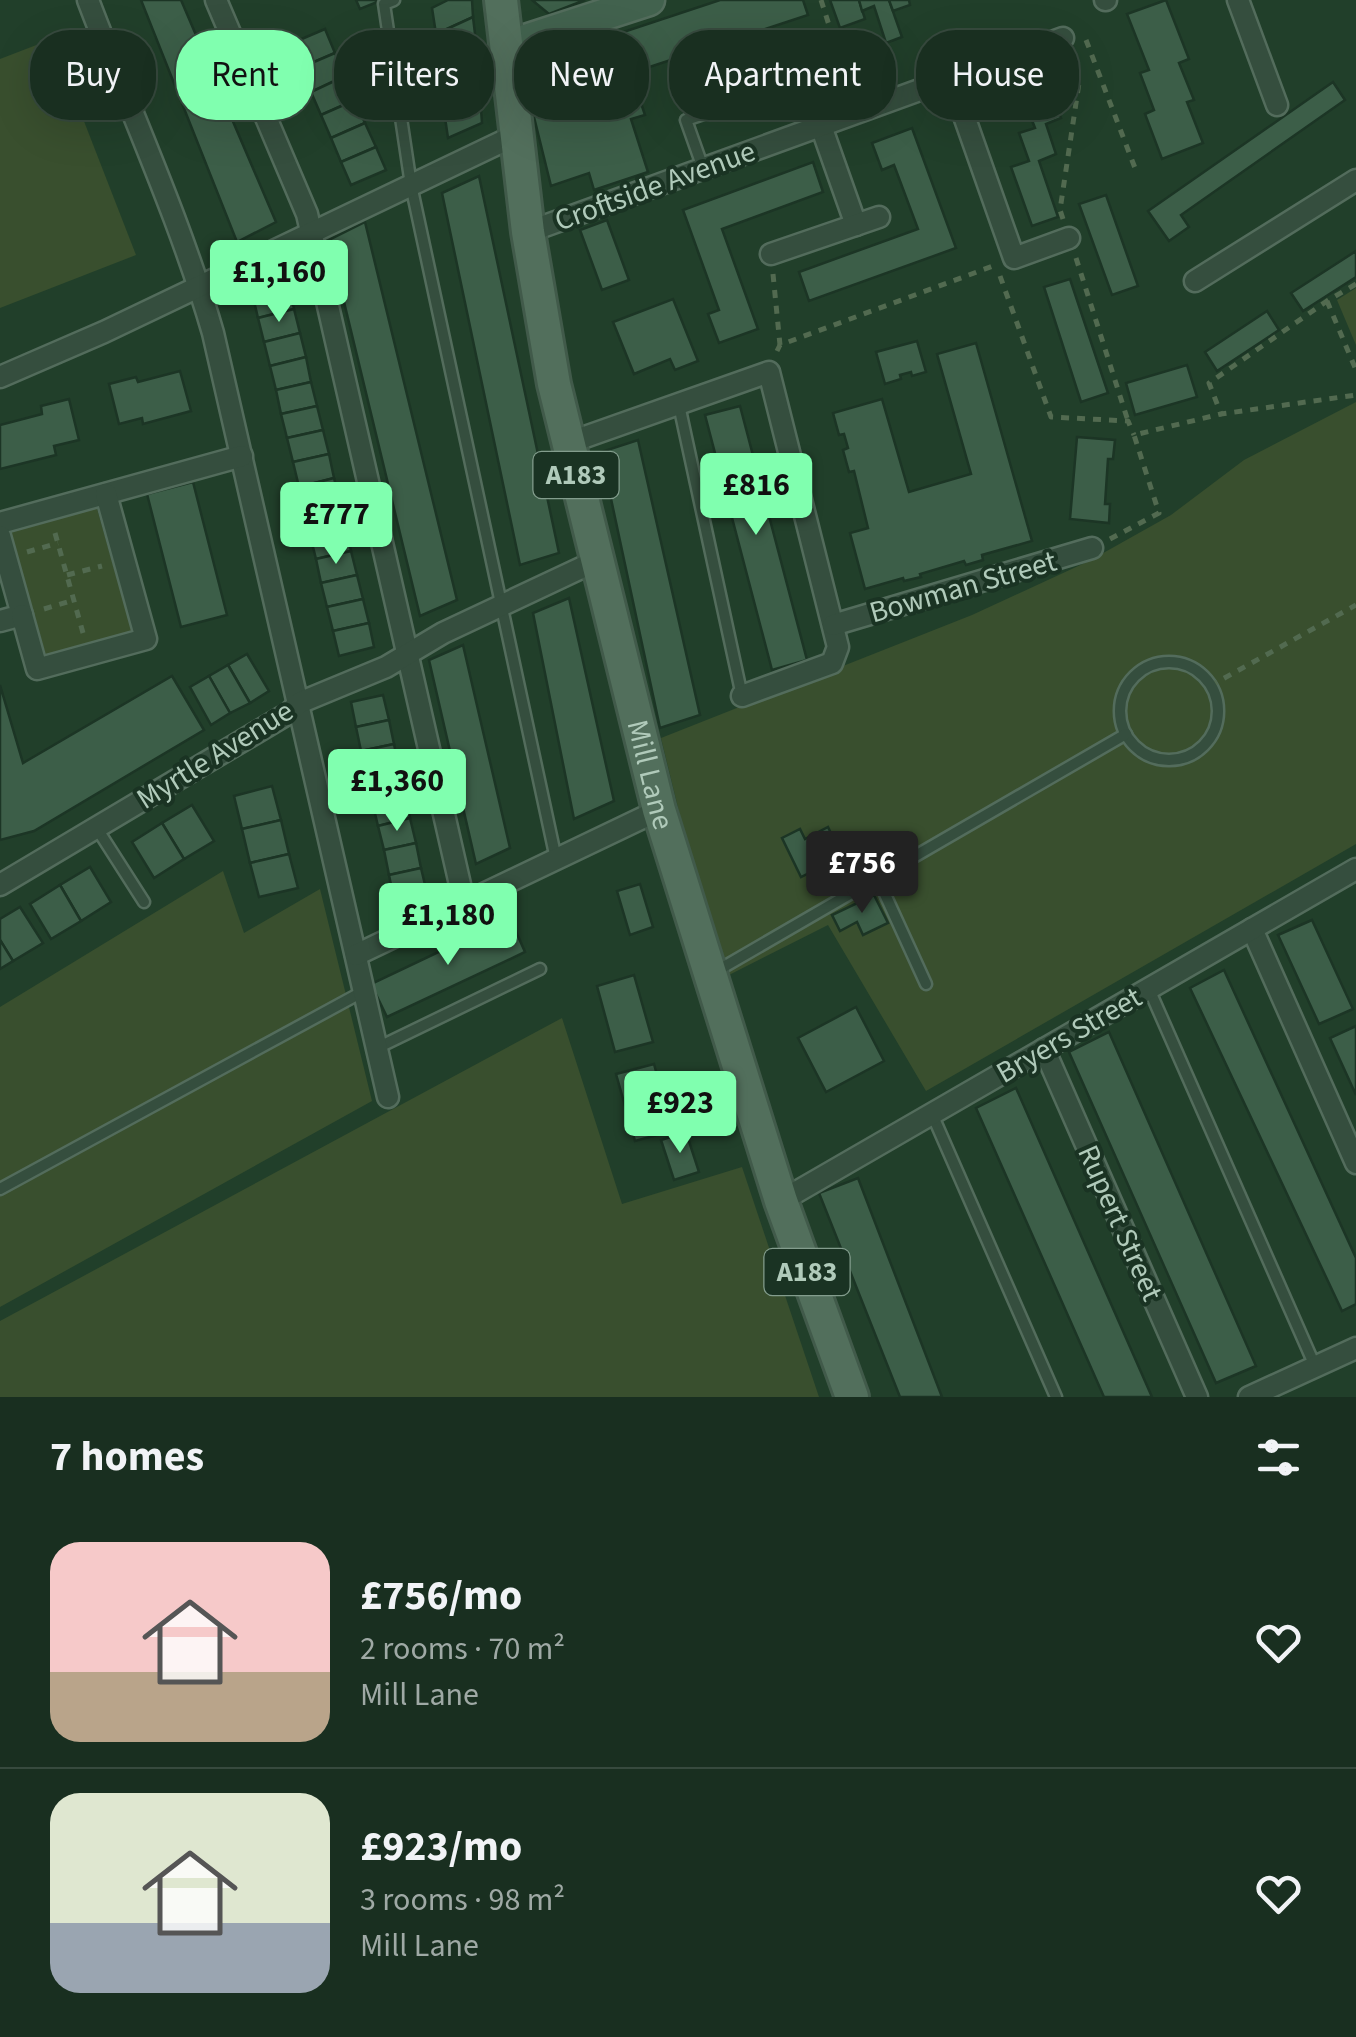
<!DOCTYPE html>
<meta charset="utf-8">
<style>
:root{--surface:#192f20;--page:#263b2d;--text:#f1f3f6;--muted:#9fa9a5;--line:#374a3e;--accent:#80ffaf}
body{margin:0;font-family:"Source Sans 3",sans-serif;background:var(--page);color:var(--text);height:100vh;display:flex;flex-direction:column;font-size:38px;white-space:nowrap}
*{box-sizing:border-box;margin:0}
p{font-size:32px;color:var(--muted)}
.icon{flex:none;width:55px;height:55px;fill:none;stroke:currentColor;stroke-width:2;stroke-linecap:round;stroke-linejoin:round}
.map{position:relative;height:1397px;overflow:hidden}
.details{display:flex;flex-direction:column;background:var(--surface);flex:1}
.details>*{flex:none}
.guide{position:absolute;left:30px;top:30px;width:1298px;height:90px;display:flex;gap:20px}
.price{position:absolute;translate:-50% -85px;padding:0 22px;border-radius:10px;background:var(--accent);color:#111;font-size:32px;line-height:65px;filter:drop-shadow(0 2px 5px #0008)}
.price::after{content:'';position:absolute;left:50%;top:60px;width:30px;height:22px;margin-left:-15px;background:inherit;clip-path:polygon(0 0,100% 0,50% 100%)}
.price.selected{background:#222;color:#fff}
ul{padding:0;list-style:none}
li{display:flex;align-items:center;gap:30px;height:250px;padding:0 50px}
li+li{border-top:2px solid var(--line)}
li span{display:grid;place-items:center;flex:none;width:280px;height:200px;border-radius:30px;color:#555}
li>.icon{margin-inline-start:auto}
span .icon{width:120px;height:120px;fill:#fffc;stroke-width:1}
li b{font-size:42px}
h2{display:flex;justify-content:space-between;align-items:center;height:120px;padding:0 50px;font-size:42px}
.tag{padding:0 35px;border-radius:40px;background:var(--surface);box-shadow:0 10px 40px #0002,0 0 0 2px var(--line);font-size:35px;line-height:90px}
.tag.selected{background:var(--accent);color:#111}
.map>svg:first-child{display:block}
.green{fill:#394f2e}
.building{fill:#3c5e48;stroke:#1c3525;stroke-width:2.5}
.lines{fill:none;stroke-linecap:round;stroke-linejoin:round}
.lane-casing{stroke:#536c5c;stroke-width:15}
.street-casing{stroke:#536c5c;stroke-width:25}
.secondary-casing{stroke:#536c5c;stroke-width:35}
.primary-casing{stroke:#415a4a;stroke-width:38}
.path{stroke:#526a50;stroke-width:5;stroke-dasharray:8 8;stroke-linecap:butt}
.lane{stroke:#354e3e;stroke-width:10}
.street{stroke:#354e3e;stroke-width:20}
.secondary{stroke:#42624e;stroke-width:30}
.primary{stroke:#526f5c;stroke-width:32}
.labels{text-anchor:middle;dominant-baseline:central;stroke-width:8;stroke-linejoin:round;paint-order:stroke}
.shield{fill:#1a3323;stroke:#839d8d;stroke-width:2.5}
.shield-label{font-size:28px;font-weight:bold;fill:#b0caba}
.street-label{font-size:30px;fill:#b0caba;stroke:#1a3323}
</style>
<div class="map">
<svg width="1356" height="1397" viewBox="0 0 1356 1397">
<rect width="100%" height="100%" fill="#213f2a"/>
<g class="green">
<polygon points="52,39 136,255 0,308 0,59"/>
<polygon points="1356,288 1356,345 1337,300"/>
<polygon points="1356,402 1356,844 926,1091 828,925 729,975 683,828 661,738 972,615 1089,561 1171,515 1244,460"/>
<polygon points="96,505 132,631 46,656 10,530"/>
<polygon points="223,871 244,933 320,889 372,1101 0,1307 0,1007"/>
<polygon points="562,1018 622,1204 742,1167 819,1397 0,1397 0,1321"/>
</g>
<g class="building">
<polygon points="141,0 181,0 276,222 237,242"/>
<polygon points="356,0 382,0 360,9"/>
<polygon points="448,0 472,0 473,17 436,34 432,8"/>
<polygon points="532,0 585,0 549,14"/>
<polygon points="720,0 803,0 808,15 631,73 645,115 631,119 648,172 594,190 589,173 551,186 532,109 585,89 572,49"/>
<polygon points="830,0 859,0 865,19 840,28"/>
<polygon points="859,0 889,0 902,37 886,43 874,6 862,11"/>
<polygon points="889,0 909,0 910,5 893,11"/>
<polygon points="1166,0 1189,59 1179,63 1194,100 1187,102 1203,143 1162,159 1145,114 1154,110 1140,73 1149,70 1127,14"/>
<polygon points="473,17 476,42 439,58 436,34"/>
<polygon points="325,29 335,53 300,68 290,44"/>
<polygon points="476,42 478,70 442,85 439,58"/>
<polygon points="335,53 345,76 311,92 300,68"/>
<polygon points="1055,60 1066,91 1053,95 1061,118 1046,124 1056,154 1039,161 1058,217 1032,226 1011,167 1029,161 1019,133 1035,128 1026,105 1042,100 1031,68"/>
<polygon points="827,62 839,95 804,108 792,75"/>
<polygon points="478,70 480,95 444,111 442,85"/>
<polygon points="345,76 355,100 321,115 311,92"/>
<polygon points="1333,82 1345,100 1181,215 1189,227 1169,241 1148,211"/>
<polygon points="480,95 482,123 448,138 444,111"/>
<polygon points="355,100 365,123 331,138 321,115"/>
<polygon points="365,123 376,147 341,162 331,138"/>
<polygon points="912,128 956,248 809,301 799,272 918,229 894,165 882,170 872,143"/>
<polygon points="376,147 386,170 351,185 341,162"/>
<polygon points="813,162 823,192 722,229 758,329 719,343 708,314 719,310 683,210"/>
<polygon points="479,176 559,553 520,565 442,193"/>
<polygon points="1106,195 1138,286 1112,295 1079,204"/>
<polygon points="607,220 629,280 602,290 580,230"/>
<polygon points="365,222 457,600 420,616 329,240"/>
<polygon points="1356,251 1356,277 1303,311 1291,293"/>
<polygon points="274,272 279,288 289,285 294,309 258,318 250,284"/>
<polygon points="1070,279 1108,393 1081,402 1044,287"/>
<polygon points="673,299 698,361 675,370 670,359 634,374 613,322"/>
<polygon points="294,309 300,333 264,342 258,318"/>
<polygon points="1267,311 1279,330 1217,371 1205,352"/>
<polygon points="300,333 306,357 270,366 264,342"/>
<polygon points="917,341 926,372 912,376 911,372 900,375 901,379 885,384 876,352"/>
<polygon points="976,343 1032,541 982,555 983,560 966,565 964,561 920,574 921,577 904,581 903,578 865,589 850,533 868,528 854,471 849,472 843,450 848,448 844,434 839,435 833,413 882,399 909,492 971,474 937,354"/>
<polygon points="306,357 311,382 276,390 270,366"/>
<polygon points="1187,365 1197,397 1135,415 1126,383"/>
<polygon points="180,371 191,411 143,424 142,418 119,424 109,384 136,377 138,382"/>
<polygon points="311,382 317,406 281,414 276,390"/>
<polygon points="69,399 79,440 54,446 56,455 0,469 0,425 42,414 41,406"/>
<polygon points="317,406 323,430 287,438 281,414"/>
<polygon points="740,406 807,660 772,670 705,415"/>
<polygon points="323,430 329,454 293,462 287,438"/>
<polygon points="1077,437 1115,440 1113,459 1108,459 1105,504 1110,504 1109,523 1070,519"/>
<polygon points="638,440 700,715 660,728 601,452"/>
<polygon points="329,454 334,478 299,487 293,462"/>
<polygon points="334,478 340,502 304,511 299,487"/>
<polygon points="193,482 227,615 181,627 147,494"/>
<polygon points="340,502 346,527 310,535 304,511"/>
<polygon points="346,527 351,551 316,559 310,535"/>
<polygon points="351,551 357,575 321,583 316,559"/>
<polygon points="357,575 363,599 327,607 321,583"/>
<polygon points="569,598 614,801 574,819 533,613"/>
<polygon points="363,599 369,623 333,631 327,607"/>
<polygon points="369,623 374,647 339,656 333,631"/>
<polygon points="463,645 510,848 476,864 429,660"/>
<polygon points="247,654 269,691 250,703 228,665"/>
<polygon points="228,665 250,703 230,713 209,676"/>
<polygon points="172,676 204,730 34,831 0,840 0,685 23,763"/>
<polygon points="209,676 230,713 211,725 190,687"/>
<polygon points="383,695 389,720 356,727 351,702"/>
<polygon points="389,720 394,744 361,751 356,727"/>
<polygon points="394,744 399,769 367,776 361,751"/>
<polygon points="399,769 405,794 372,801 367,776"/>
<polygon points="272,786 281,820 242,829 234,796"/>
<polygon points="405,794 410,818 378,826 372,801"/>
<polygon points="192,805 214,841 184,859 162,823"/>
<polygon points="410,818 416,843 384,850 378,826"/>
<polygon points="281,820 289,854 250,863 242,829"/>
<polygon points="162,823 184,859 154,878 132,842"/>
<polygon points="828,827 837,846 812,858 817,869 801,877 782,838 800,829 805,839"/>
<polygon points="416,843 421,868 389,875 384,850"/>
<polygon points="289,854 298,888 259,897 250,863"/>
<polygon points="90,867 111,902 81,921 60,885"/>
<polygon points="421,868 427,893 394,900 389,875"/>
<polygon points="640,884 653,927 630,935 617,891"/>
<polygon points="60,885 81,921 51,939 30,904"/>
<polygon points="874,895 888,923 863,935 857,922 840,931 832,915"/>
<polygon points="20,907 43,943 13,961 0,940 0,919"/>
<polygon points="510,918 525,952 387,1017 371,984"/>
<polygon points="1312,920 1353,1009 1319,1024 1278,935"/>
<polygon points="0,940 13,961 0,969"/>
<polygon points="1224,970 1356,1258 1356,1304 1342,1311 1190,988"/>
<polygon points="634,975 653,1042 615,1052 597,986"/>
<polygon points="856,1007 884,1061 826,1092 798,1038"/>
<polygon points="1356,1026 1356,1095 1330,1038"/>
<polygon points="1109,1032 1256,1366 1216,1383 1069,1052"/>
<polygon points="654,1064 672,1131 635,1141 616,1074"/>
<polygon points="1016,1088 1152,1397 1104,1397 976,1108"/>
<polygon points="686,1132 699,1172 674,1180 661,1140"/>
<polygon points="858,1178 942,1397 900,1397 819,1193"/>
</g>
<g class="lines">
<defs>
<g id="lane">
<polyline points="394,0 384,4 411,185 556,859"/>
<polyline points="703,168 686,120 754,97"/>
<polyline points="679,405 742,696"/>
<circle cx="1169" cy="711" r="49"/>
<polyline points="96,827 144,902"/>
<polyline points="878,879 926,984"/>
<polyline points="715,972 1126,734"/>
<polyline points="1149,989 1315,1366"/>
<polyline points="377,1048 540,969"/>
<polyline points="932,1114 1056,1397"/>
<polyline points="0,1189 364,991"/>
</g>
<g id="street">
<path d="M88 0C130 111 180 219 213 333L388 1097"/>
<polyline points="216,0 307,214 464,902"/>
<polyline points="1105,0 1106,0"/>
<polyline points="1238,0 1277,105"/>
<polyline points="951,79 1014,258 1069,238"/>
<polyline points="821,126 856,225"/>
<polyline points="528,232 1063,38"/>
<polyline points="771,254 879,217"/>
<polyline points="1195,281 1356,180"/>
<polyline points="0,377 104,332 516,135"/>
<polyline points="568,443 769,372 838,647 832,663 742,696"/>
<polyline points="0,523 242,456"/>
<polyline points="0,536 22,615 0,621"/>
<polyline points="22,615 37,669 146,639 106,494"/>
<polyline points="833,625 1092,548"/>
<polyline points="0,885 289,713 299,703 386,667 443,633 598,560"/>
<polyline points="1252,929 1356,1163"/>
<polyline points="356,955 659,810"/>
<polyline points="1044,1049 1197,1397"/>
<polyline points="781,1201 1356,869"/>
<polyline points="1249,1397 1356,1348"/>
</g>
<polyline id="secondary" points="507,46 649,0"/>
<g id="primary">
<path id="s1" d="M501 0 528 232 554 384 659 810 781 1201 852 1397"/>
</g>
</defs>
<use href="#lane" class="lane-casing"/>
<use href="#street" class="street-casing"/>
<use href="#secondary" class="secondary-casing"/>
<use href="#primary" class="primary-casing"/>
<g class="path">
<polyline points="821,0 850,91"/>
<polyline points="1086,40 1135,168"/>
<polyline points="1063,219 1060,210 1079,83 1070,58"/>
<polyline points="1076,258 1128,421"/>
<polyline points="773,274 780,345"/>
<polyline points="1000,276 1051,417 1128,421 1134,435"/>
<polyline points="1356,284 1327,301 1209,383 1221,414 1356,395"/>
<polyline points="1327,301 1356,370"/>
<polyline points="777,351 780,345 993,266"/>
<polyline points="55,533 83,633"/>
<polyline points="1110,539 1159,513 1134,435 1221,414"/>
<polyline points="27,552 58,543"/>
<polyline points="67,575 102,566"/>
<polyline points="44,609 74,600"/>
<polyline points="1210,686 1356,605"/>
</g>
<use href="#lane" class="lane"/>
<use href="#street" class="street"/>
<use href="#secondary" class="secondary"/>
<use href="#primary" class="primary"/>
</g>
<g class="labels">
<g class="shield">
<rect x="533.5" y="452" width="85" height="46" rx="8"/>
<rect x="764.5" y="1249" width="85" height="46" rx="8"/>
</g>
<g class="shield-label">
<text x="576" y="475">A183</text>
<text x="807" y="1272">A183</text>
</g>
<g class="street-label">
<text transform="translate(655 186) rotate(-20)">Croftside Avenue</text>
<text transform="translate(963 587) rotate(-16)">Bowman Street</text>
<text transform="translate(215 755) rotate(-32)">Myrtle Avenue</text>
<text stroke="none"><textPath href="#s1" startOffset="790">Mill Lane</textPath></text>
<text transform="translate(1069 1035) rotate(-30)">Bryers Street</text>
<text transform="translate(1120 1223) rotate(66)">Rupert Street</text>
</g>
</g>
</svg>
<b class="price" style="left:279px;top:325px">£1,160</b>
<b class="price" style="left:756px;top:538px">£816</b>
<b class="price" style="left:336px;top:567px">£777</b>
<b class="price" style="left:397px;top:834px">£1,360</b>
<b class="price selected" style="left:862px;top:916px">£756</b>
<b class="price" style="left:448px;top:968px">£1,180</b>
<b class="price" style="left:680px;top:1156px">£923</b>
<div class="guide">
<a class="tag">Buy</a>
<a class="tag selected">Rent</a>
<a class="tag">Filters</a>
<a class="tag">New</a>
<a class="tag">Apartment</a>
<a class="tag">House</a>
</div>
</div>
<section class="details">
<h2>7 homes<svg class="icon" aria-label="filters" viewBox="0 0 24 24"><path d="M4 7h16M4 17h16"/><circle cx="9" cy="7" r="2"/><circle cx="15" cy="17" r="2"/></svg></h2>
<ul>
<li><span style="background:linear-gradient(#f6c9c9 65%,#b9a48a 0)"><svg class="icon" aria-label="home" viewBox="0 0 24 24"><path d="M3 11l9-7 9 7M6 9v11h12V9"/></svg></span><div><b>£756/mo</b><p>2 rooms · 70 m²</p><p>Mill Lane</p></div><svg class="icon" aria-label="heart" viewBox="0 0 24 24"><path d="M12 20l-8-8c-3-5 5-10 8-4 3-6 11-1 8 4z"/></svg></li>
<li><span style="background:linear-gradient(#dfe7d0 65%,#9aa5b1 0)"><svg class="icon" aria-label="home" viewBox="0 0 24 24"><path d="M3 11l9-7 9 7M6 9v11h12V9"/></svg></span><div><b>£923/mo</b><p>3 rooms · 98 m²</p><p>Mill Lane</p></div><svg class="icon" aria-label="heart" viewBox="0 0 24 24"><path d="M12 20l-8-8c-3-5 5-10 8-4 3-6 11-1 8 4z"/></svg></li>
</ul>
</section>
